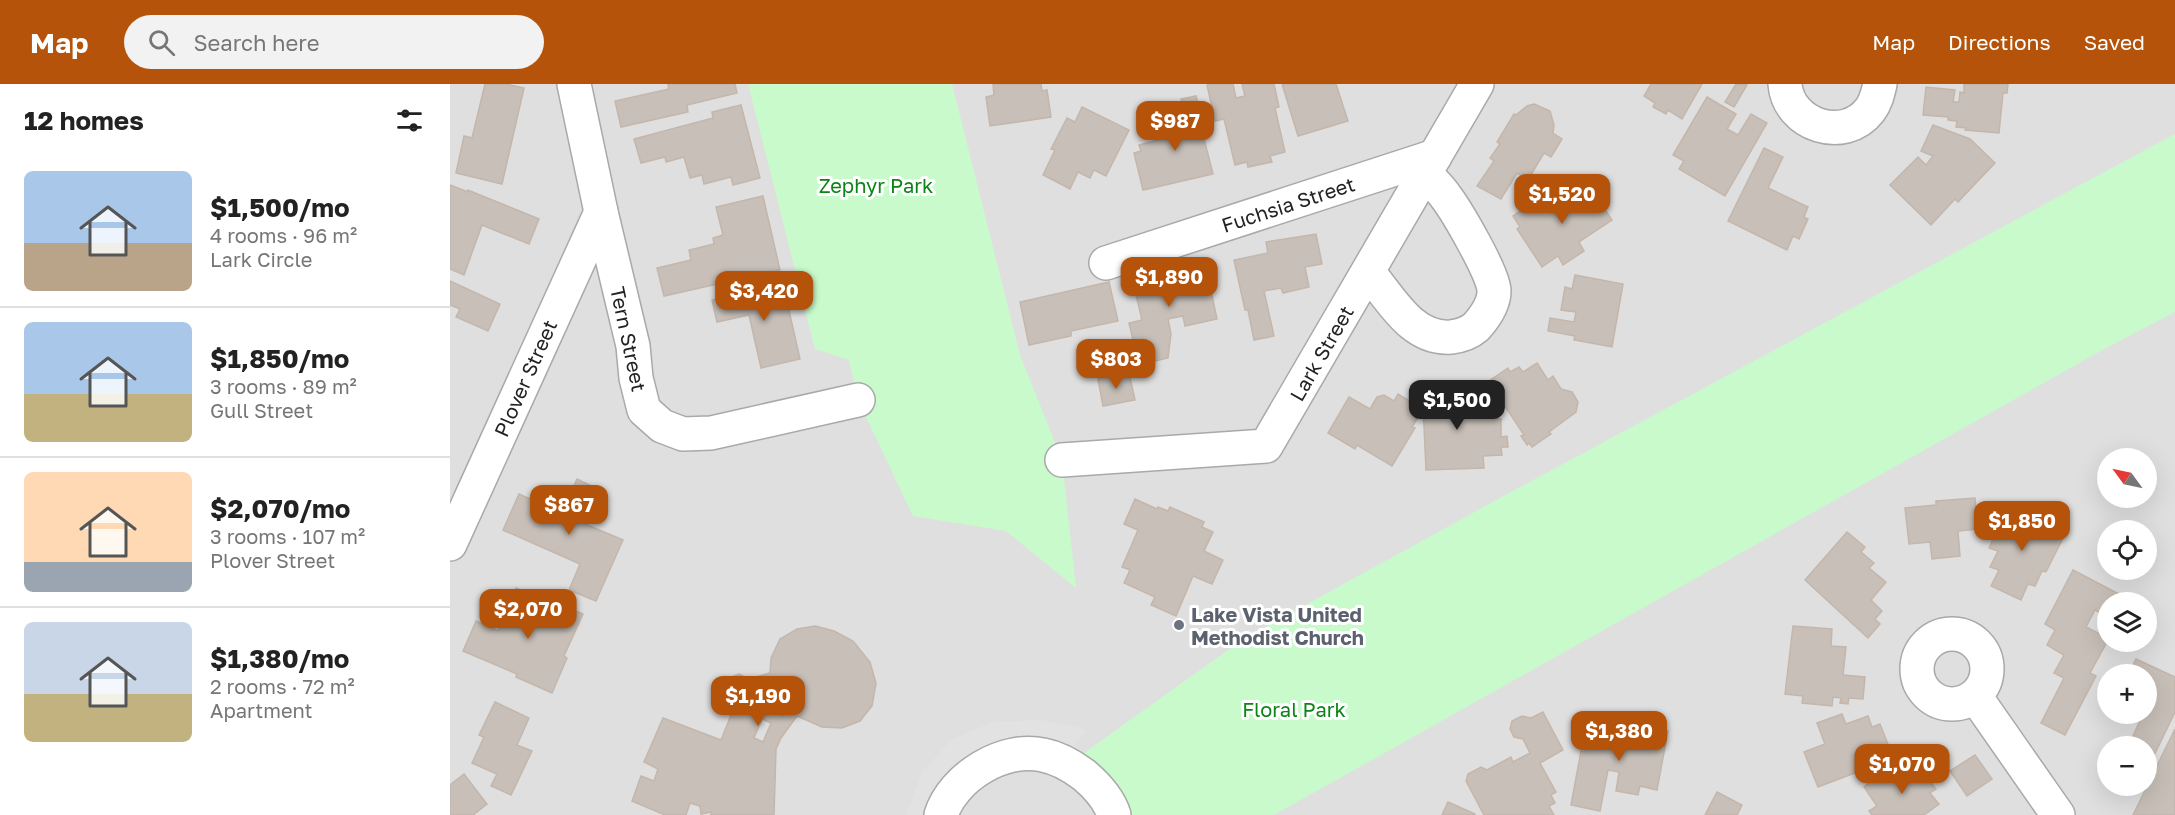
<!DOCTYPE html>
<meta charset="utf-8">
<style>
:root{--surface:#fff;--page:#f2f2f2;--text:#222;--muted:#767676;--line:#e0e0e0;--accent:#b45309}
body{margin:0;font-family:"Golos Text",sans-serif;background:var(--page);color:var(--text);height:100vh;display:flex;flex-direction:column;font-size:22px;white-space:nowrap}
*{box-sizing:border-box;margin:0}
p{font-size:20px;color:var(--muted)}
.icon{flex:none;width:33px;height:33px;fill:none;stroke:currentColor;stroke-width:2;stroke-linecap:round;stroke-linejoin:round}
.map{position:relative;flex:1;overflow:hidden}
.details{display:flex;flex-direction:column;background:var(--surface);width:450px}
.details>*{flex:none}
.needle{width:39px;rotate:303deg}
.tools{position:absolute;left:1647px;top:364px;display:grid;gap:12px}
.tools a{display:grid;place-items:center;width:60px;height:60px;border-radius:50%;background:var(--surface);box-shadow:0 6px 24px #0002;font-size:30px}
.price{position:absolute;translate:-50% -51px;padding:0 14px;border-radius:12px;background:var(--accent);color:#fff;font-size:20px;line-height:39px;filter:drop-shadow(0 2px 3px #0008)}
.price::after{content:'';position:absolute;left:50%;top:36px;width:18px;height:14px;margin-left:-9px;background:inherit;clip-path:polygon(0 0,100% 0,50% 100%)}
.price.active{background:#222;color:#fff}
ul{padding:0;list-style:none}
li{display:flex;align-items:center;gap:18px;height:150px;padding:0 24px}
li+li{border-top:2px solid var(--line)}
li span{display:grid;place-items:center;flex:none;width:168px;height:120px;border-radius:9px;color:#555}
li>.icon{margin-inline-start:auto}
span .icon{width:72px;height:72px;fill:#fffc;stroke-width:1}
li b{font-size:26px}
h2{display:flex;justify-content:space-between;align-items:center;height:72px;padding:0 24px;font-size:26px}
header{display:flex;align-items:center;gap:36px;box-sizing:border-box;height:84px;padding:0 30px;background:var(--accent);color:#fff}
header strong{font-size:28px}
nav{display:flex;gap:33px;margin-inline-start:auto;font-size:21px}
.search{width:420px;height:54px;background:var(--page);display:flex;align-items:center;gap:15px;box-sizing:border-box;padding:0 21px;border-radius:33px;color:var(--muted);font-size:22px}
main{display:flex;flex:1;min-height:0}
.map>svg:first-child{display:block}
.residential{fill:#e0dfdf;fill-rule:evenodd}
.park{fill:#c8facc}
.parking{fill:#e2e2e2}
.building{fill:#c7bfb8;stroke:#c4b6ab;stroke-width:1.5;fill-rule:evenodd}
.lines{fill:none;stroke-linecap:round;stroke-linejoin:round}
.minor-casing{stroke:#a9a9a9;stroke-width:36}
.minor{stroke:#fff;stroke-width:33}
.worship-dot{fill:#6b7280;stroke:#fff;stroke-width:2}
.labels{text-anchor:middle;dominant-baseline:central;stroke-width:6;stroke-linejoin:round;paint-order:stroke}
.park-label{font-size:20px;fill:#0c8416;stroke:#fff}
.street-label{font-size:20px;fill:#222;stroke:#fff}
.worship-label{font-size:20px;font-weight:bold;fill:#5b616d;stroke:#fff;text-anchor:start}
</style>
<header>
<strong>Map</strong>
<div class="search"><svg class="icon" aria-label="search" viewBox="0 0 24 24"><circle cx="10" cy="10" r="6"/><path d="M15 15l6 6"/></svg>Search here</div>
<nav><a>Map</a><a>Directions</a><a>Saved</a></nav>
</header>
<main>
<section class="details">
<h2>12 homes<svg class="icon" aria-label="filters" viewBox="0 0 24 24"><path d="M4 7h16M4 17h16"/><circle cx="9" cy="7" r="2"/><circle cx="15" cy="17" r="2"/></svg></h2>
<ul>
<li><span style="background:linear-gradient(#a9c7e8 60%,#b9a48a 0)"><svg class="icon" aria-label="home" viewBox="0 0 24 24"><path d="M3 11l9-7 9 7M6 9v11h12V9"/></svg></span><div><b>$1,500/mo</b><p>4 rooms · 96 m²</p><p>Lark Circle</p></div></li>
<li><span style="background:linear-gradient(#a9c7e8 60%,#c2b280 0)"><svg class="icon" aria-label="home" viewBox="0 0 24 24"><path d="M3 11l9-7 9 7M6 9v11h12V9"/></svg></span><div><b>$1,850/mo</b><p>3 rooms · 89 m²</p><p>Gull Street</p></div></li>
<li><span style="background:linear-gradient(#ffd9b3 75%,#9aa5b1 0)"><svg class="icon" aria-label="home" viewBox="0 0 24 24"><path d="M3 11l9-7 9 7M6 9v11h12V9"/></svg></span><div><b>$2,070/mo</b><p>3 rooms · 107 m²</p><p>Plover Street</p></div></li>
<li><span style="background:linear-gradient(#c9d6e8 60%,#c2b280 0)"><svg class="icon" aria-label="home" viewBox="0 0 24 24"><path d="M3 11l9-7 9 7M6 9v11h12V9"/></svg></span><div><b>$1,380/mo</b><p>2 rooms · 72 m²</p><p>Apartment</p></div></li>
</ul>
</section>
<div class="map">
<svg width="1725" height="731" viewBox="0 0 1725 731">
<rect width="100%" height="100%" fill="#f2efe9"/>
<path class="residential" d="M0 0H1725V731H0ZM1658 375H1696V414H1658ZM1658 447H1696V486H1658ZM1658 519H1696V558H1658ZM1658 591H1696V630H1658ZM1658 663H1696V702H1658Z"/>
<g class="park">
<polygon points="298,0 502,0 570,271 612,376 626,504 556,447 463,432 408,316 399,276 365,265"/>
<polygon points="1725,50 1725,228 1656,264 824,731 667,731 620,679 792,556 1050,414"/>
</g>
<polygon class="parking" points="590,636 627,643 636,647 623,663 582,657 526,668 503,683 482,708 472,731 456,731 472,688 501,656 542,638"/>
<g class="building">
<polygon points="35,0 56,0 74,4 52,100 6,89 14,52 22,54"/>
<polygon points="218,0 285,0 287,9 237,21 238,28 171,43 165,17 219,5"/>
<polygon points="543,0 591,0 592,7 597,6 601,33 540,42 536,13 544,11"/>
<polygon points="762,0 783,0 786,14 795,12 792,0 824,0 829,23 825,24 835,68 820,72 822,78 798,83 797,78 785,81 774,35 765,37 757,1"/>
<polygon points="832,0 886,0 898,37 848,52"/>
<polygon points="1201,0 1252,0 1232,35 1218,26 1216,30 1203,23 1205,19 1194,12"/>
<polygon points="1286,0 1297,1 1284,23 1275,18"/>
<polygon points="1514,0 1558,0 1557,9 1553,9 1549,49 1515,46 1516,44 1506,43 1507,37 1498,36 1498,33 1473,31 1476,3 1505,6 1503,18 1509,18 1510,8 1514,9"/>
<polygon points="746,12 753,40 738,44 741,54 753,51 763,90 693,106 684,69 691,67 689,61 712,55 709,42 736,36 731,15"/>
<polygon points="1257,13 1286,30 1277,45 1288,51 1301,30 1317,39 1275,112 1229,85 1234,77 1223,71"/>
<polygon points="1084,20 1100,27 1104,41 1103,49 1112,55 1101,73 1094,69 1078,96 1067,89 1051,115 1027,102 1044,77 1040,74 1050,60 1047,58 1064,30 1066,31 1077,22"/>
<polygon points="291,21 310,94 283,101 281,93 254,100 252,91 240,94 234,73 216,78 215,73 191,79 184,55 263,34 262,28"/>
<polygon points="632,23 679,46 656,92 644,86 640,94 628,88 620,105 593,91 605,66 601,65 617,34 625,38"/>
<polygon points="1483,41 1520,55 1545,79 1508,118 1505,115 1481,141 1440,101 1468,73 1476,81 1483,72 1471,67"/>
<polygon points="1314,64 1333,73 1318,104 1358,123 1354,133 1358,135 1349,155 1343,152 1337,166 1278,137"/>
<polygon points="1137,98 1162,136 1129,158 1134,167 1113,181 1108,172 1092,183 1067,145 1070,143 1063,132 1085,117 1092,128"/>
<polygon points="0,101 18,108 18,106 89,135 79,160 32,141 14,191 0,185"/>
<polygon points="313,112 330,186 214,212 207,184 241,176 239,166 264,160 263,154 273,151 266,123"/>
<polygon points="866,150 872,180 855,183 859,203 833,209 831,204 814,207 824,252 804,256 798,226 795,226 784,176 818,169 816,158"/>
<polygon points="755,178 767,235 735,242 733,232 718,235 721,250 718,274 689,281 679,239 692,236 682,194"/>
<polygon points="1125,191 1173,200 1162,263 1124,256 1125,252 1098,247 1100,234 1124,238 1126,228 1111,226 1115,203 1122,205"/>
<polygon points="0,197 50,220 38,247 6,233 10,225 0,221"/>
<polygon points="659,198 668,237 621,247 621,252 579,261 570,218"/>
<polygon points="333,200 350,275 311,284 299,231 267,238 262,216"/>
<polygon points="1087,279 1098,296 1103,292 1111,305 1122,308 1128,318 1126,328 1099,348 1101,350 1082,363 1079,359 1077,361 1071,352 1074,351 1051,316 1049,317 1044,310 1046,308 1039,297 1058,284 1060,288 1069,283 1073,288"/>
<polygon points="679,289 685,316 653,322 648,295"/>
<polygon points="1003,297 1004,318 1012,318 1012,324 1015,324 1015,328 1042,327 1043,335 1051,335 1051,353 1057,352 1058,363 1051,363 1052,371 1033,372 1034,384 976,386 972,299"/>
<polygon points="948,310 971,324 965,333 967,335 962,343 965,344 942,382 907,361 905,365 878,349 899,313 920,325 927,313 934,311 944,317"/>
<polygon points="127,395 150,406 135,440 173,456 146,517 119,506 130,480 53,446 69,410 112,429"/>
<polygon points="1525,414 1528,445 1508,447 1510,472 1482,475 1480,458 1459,460 1455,424 1486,421 1486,417"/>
<polygon points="685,415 707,425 708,423 718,427 720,423 754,438 752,443 763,448 754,467 773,476 762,500 743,492 726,532 701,521 705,513 674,499 680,486 672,483 688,446 674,440"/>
<polygon points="1557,424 1615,450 1596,488 1592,487 1585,502 1578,500 1571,516 1541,502 1549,486 1540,483 1548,467 1539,464"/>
<polygon points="1397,448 1415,463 1411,468 1424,479 1419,484 1436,498 1421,516 1432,527 1425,535 1430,540 1418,554 1355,496"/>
<polygon points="1623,486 1673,512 1669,519 1658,519 1658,533 1645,526 1636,543 1658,554 1658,556 1640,589 1646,592 1615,651 1591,639 1614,594 1604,589 1614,571 1597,561 1605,546 1595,540"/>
<polygon points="66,504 133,530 114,572 117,574 102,609 66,593 67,590 13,567 26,537 48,547"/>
<path d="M365 542 384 547 403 557 420 578 426 599 422 622 410 637 392 644 372 643 347 632 331 654 326 665 324 731H261V728L251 730 250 722 240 719 236 731H215L182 717 191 692 204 697 208 685 194 678 213 634 271 656 281 631 271 624 267 615V604L272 597 289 590 299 595 320 589 321 574 330 555 347 545ZM329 612 339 625 333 632 317 625 321 615ZM312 635 321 639 313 658 304 654Z"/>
<polygon points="1343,542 1382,545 1381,562 1396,563 1393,591 1415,593 1413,615 1399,614 1398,620 1390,619 1391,614 1383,613 1382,622 1352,619 1353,612 1335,610"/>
<polygon points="1686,575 1725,593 1725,628 1696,688 1696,663 1678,663 1693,630 1696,630 1696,591 1678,591"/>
<polygon points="45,618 79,634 67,661 82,667 61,711 41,702 47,690 22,679 34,653 29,651"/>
<polygon points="1093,628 1113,666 1090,679 1106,708 1101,711 1105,719 1099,722 1104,731 1034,731 1016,697 1018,690 1031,683 1037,686 1061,673 1063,678 1080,669 1073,655 1064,653 1060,645 1062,637 1072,632 1081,634"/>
<polygon points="1392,630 1396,640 1418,632 1422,643 1430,640 1441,668 1437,669 1439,676 1368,703 1354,668 1375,660 1367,639"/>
<polygon points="1141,639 1173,645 1174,639 1218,647 1207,706 1190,702 1188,711 1166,707 1169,688 1158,686 1150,727 1121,721 1131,667 1135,668"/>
<polygon points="1725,645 1725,731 1683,731"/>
<polygon points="1525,671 1542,695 1517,712 1500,687"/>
<polygon points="1463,683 1473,698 1478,695 1486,705 1480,709 1489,720 1474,731 1422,731 1419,727 1427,722 1414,703 1428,692 1433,700 1445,691 1447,694"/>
<polygon points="14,690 37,720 23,731 0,731 0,701"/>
<polygon points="1267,708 1292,721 1287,731 1255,731"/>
<polygon points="998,718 1025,730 1025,731 992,731"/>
</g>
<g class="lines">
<defs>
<g id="minor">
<polyline points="124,0 151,128 183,262 186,294 194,326 212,342 233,350 261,349 408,316"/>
<path d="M1335 0C1338 41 1394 60 1420 26 1426 18 1428 9 1430 0"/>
<polyline points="656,179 985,72"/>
<path d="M918 188C941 214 961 256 1001 253 1010 252 1019 249 1026 243 1035 233 1044 221 1044 207 1045 192 1006 126 996 113 990 104 982 97 975 89"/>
<polyline points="612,376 816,362 1027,0"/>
<polyline points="0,460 151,128"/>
<circle cx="1502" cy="585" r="35"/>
<polyline points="1525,612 1608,731"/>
<path d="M491 731C503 693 554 662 593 671 609 674 622 682 634 691 647 702 659 715 664 731"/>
</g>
</defs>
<use href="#minor" class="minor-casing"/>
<use href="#minor" class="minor"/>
</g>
<circle class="worship-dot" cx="729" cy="541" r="6"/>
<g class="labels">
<g class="park-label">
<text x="426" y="101">Zephyr Park</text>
<text x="844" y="625">Floral Park</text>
</g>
<g class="street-label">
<text transform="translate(838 120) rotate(-18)">Fuchsia Street</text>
<text transform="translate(179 255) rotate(78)">Tern Street</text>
<text transform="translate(871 269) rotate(-60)">Lark Street</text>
<text transform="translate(75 294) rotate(-66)">Plover Street</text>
</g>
<g class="worship-label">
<text x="741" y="530">Lake Vista United<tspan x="741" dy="23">Methodist Church</tspan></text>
</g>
</g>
</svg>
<div class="tools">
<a><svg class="needle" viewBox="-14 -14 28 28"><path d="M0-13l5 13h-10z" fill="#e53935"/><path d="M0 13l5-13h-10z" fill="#767676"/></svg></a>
<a><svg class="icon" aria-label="locate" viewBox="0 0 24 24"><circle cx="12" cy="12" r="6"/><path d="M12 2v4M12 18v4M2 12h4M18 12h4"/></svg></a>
<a><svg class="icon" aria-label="layers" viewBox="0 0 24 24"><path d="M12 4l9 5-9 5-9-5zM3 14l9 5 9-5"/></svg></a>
<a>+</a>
<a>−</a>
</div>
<b class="price" style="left:725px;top:68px">$987</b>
<b class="price" style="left:1112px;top:141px">$1,520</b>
<b class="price" style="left:719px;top:224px">$1,890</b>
<b class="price" style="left:314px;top:238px">$3,420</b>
<b class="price" style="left:666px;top:306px">$803</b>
<b class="price active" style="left:1007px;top:347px">$1,500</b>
<b class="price" style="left:119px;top:452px">$867</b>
<b class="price" style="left:1572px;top:468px">$1,850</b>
<b class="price" style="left:78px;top:556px">$2,070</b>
<b class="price" style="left:308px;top:643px">$1,190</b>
<b class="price" style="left:1169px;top:678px">$1,380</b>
<b class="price" style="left:1452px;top:711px">$1,070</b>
</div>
</main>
